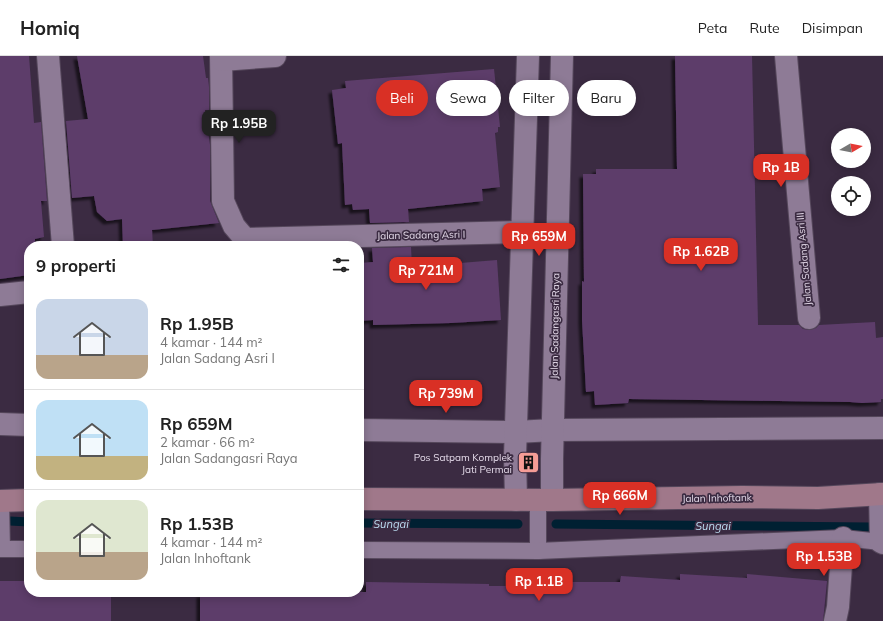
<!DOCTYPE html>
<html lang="id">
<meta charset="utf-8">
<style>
:root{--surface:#fff;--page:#f2f2f2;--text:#222;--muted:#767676;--line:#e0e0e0;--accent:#d93025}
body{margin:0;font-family:Mulish,sans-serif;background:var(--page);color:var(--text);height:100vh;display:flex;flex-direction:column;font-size:15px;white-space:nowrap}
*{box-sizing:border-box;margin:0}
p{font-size:13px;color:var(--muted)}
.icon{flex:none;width:22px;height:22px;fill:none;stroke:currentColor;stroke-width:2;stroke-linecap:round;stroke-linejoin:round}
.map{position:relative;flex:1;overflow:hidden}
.panel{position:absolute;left:24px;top:185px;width:340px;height:356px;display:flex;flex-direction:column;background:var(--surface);border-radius:16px;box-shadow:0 2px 10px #0003}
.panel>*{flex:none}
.hud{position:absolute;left:376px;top:24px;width:380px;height:36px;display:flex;gap:8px}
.needle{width:26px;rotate:80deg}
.controls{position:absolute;left:831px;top:72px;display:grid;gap:8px}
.controls a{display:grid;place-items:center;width:40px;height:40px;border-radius:50%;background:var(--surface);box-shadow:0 2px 10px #0003;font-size:20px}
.price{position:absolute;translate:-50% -34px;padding:0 9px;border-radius:8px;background:var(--accent);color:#fff;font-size:13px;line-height:26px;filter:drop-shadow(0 1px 2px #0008)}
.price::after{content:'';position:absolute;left:50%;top:24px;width:12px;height:9px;margin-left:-6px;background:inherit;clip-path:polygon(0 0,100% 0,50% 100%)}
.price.active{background:#222;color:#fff}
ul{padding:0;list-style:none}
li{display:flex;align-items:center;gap:12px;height:100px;padding:0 12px}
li+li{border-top:1px solid var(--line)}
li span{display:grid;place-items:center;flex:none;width:112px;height:80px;border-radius:12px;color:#555}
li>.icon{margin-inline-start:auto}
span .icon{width:48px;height:48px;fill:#fffc;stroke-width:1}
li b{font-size:17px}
h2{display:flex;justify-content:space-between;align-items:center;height:48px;padding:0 12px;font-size:17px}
.chip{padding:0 14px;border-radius:18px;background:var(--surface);box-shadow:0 2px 10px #0003;font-size:14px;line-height:36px}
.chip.active{background:var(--accent);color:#fff}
header{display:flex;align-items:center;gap:24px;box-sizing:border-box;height:56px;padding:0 20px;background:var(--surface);border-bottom:1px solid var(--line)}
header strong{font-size:19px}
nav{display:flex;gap:22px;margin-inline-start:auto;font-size:14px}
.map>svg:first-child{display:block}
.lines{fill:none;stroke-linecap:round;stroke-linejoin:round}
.stream{stroke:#002032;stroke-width:9}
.building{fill:#5d3d6b;filter:url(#shadow)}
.service-casing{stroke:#55475b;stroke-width:18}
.minor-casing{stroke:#55475b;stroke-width:24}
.tertiary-casing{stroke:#55475b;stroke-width:24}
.secondary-casing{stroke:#55475b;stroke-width:24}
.service{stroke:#8e7b96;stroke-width:16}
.minor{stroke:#8e7b96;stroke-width:22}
.tertiary{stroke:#8e7b96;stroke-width:22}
.secondary{stroke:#a0788a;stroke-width:22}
.labels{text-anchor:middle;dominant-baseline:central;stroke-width:3.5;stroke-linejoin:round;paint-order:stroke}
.street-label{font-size:10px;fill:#e6dceb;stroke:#3b2b42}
.poi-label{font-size:10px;fill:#e6dceb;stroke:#3b2b42;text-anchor:end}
.water-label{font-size:11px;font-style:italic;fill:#bddef3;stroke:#3b2b42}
</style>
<header>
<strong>Homiq</strong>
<nav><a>Peta</a><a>Rute</a><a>Disimpan</a></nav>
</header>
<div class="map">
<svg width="883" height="565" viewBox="0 0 883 565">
<defs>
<filter id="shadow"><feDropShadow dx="-3.5" dy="3.5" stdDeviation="1" flood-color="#0009"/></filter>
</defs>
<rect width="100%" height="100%" fill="#3b2b42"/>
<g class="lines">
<g class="stream">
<polyline points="10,465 29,466"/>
<polyline points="359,467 518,468"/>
<polyline points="556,468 870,471"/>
</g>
</g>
<g class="building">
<polygon points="0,0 29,0 34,67 41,66 47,145 41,145 44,181 35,183 35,190 29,190 29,219 0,223"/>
<polygon points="77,0 203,0 206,22 208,22 209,31 209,54 205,54 210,89 210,145 219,167 152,174 153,190 123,190 122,163 107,165 97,156 94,140 72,142 66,65 88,63"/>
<polygon points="675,0 752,0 758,269 799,269 803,273 810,274 816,272 819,269 875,266 876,282 883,281 883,343 881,343 881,346 862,347 850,346 629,343 628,347 595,349 594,335 586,336 582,264 582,225 584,226 583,118 596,118 596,113 677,113"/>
<polygon points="494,13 500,71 498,71 498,76 495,77 500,131 482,133 483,145 408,153 409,166 370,167 369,153 353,154 352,148 345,149 342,87 338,88 332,34 346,32 345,25"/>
<polygon points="411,191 412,211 497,204 501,264 451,267 373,269 373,264 359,265 359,207 373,206 372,192"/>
<polygon points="680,518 747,522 747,518 827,525 823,565 200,565 200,538 252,537 252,536 366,536 366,526 489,528 489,530 545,530 545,526 620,526 621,520 680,524"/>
<polygon points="0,525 29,525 29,536 111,536 111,565 0,565"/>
</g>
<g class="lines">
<defs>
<g id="service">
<polyline points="538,444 538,495"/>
<polyline points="1,445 2,493"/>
<polyline points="0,493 29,493"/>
<polyline points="359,494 538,495 843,482 881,486"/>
</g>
<g id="minor">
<polyline points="48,0 63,190"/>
<polyline points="221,0 223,145 234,170 245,183 523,176"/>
<polyline points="786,0 809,262"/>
<polyline points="222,4 275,0"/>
<polyline points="0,239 29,236"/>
<polyline points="0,368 29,369"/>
<polyline points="359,374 516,376 553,374 883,372"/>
<polyline points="516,444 515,400 528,0"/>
<polyline points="552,444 552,403 562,0"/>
<polyline points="835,565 838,551 843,482"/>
</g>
<polyline id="tertiary" points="880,438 881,486 883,487"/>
<g id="secondary">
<polyline points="359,443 552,444 742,441 818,442 883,438"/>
<polyline points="0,445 29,444"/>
</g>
</defs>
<use href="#service" class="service-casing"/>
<use href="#minor" class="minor-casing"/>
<use href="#tertiary" class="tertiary-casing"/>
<use href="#secondary" class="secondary-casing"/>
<use href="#service" class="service"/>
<use href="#minor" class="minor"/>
<use href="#tertiary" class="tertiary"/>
<use href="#secondary" class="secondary"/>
</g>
<defs>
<symbol id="building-square" viewBox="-11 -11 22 22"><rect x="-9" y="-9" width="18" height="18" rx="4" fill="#f59c96" stroke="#3b2b42"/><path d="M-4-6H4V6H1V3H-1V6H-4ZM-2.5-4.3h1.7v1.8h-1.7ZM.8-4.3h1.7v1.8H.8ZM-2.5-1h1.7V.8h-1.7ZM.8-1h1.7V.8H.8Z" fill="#111"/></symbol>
</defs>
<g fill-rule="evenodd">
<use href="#building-square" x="516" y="394" width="25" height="25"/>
</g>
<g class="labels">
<g class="street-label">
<text transform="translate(421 179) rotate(-1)">Jalan Sadang Asri I</text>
<text transform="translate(804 203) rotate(-95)">Jalan Sadang Asri III</text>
<text transform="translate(555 270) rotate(-89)">Jalan Sadangasri Raya</text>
<text transform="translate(717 442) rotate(-1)">Jalan Inhoftank</text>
</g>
<g class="poi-label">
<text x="512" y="401">Pos Satpam Komplek<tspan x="512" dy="12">Jati Permai</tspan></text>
</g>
<g class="water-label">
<text x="391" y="468">Sungai</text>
<text x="713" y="470">Sungai</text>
</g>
</g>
</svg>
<div class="controls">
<a><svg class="needle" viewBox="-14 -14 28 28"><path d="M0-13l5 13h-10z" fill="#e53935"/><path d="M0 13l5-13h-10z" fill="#767676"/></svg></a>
<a><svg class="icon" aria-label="locate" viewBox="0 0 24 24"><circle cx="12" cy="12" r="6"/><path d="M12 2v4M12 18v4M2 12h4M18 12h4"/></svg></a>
</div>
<b class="price active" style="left:239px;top:88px">Rp 1.95B</b>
<b class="price" style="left:781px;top:132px">Rp 1B</b>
<b class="price" style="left:539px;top:201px">Rp 659M</b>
<b class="price" style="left:701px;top:216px">Rp 1.62B</b>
<b class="price" style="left:426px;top:235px">Rp 721M</b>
<b class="price" style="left:446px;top:358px">Rp 739M</b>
<b class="price" style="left:620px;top:460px">Rp 666M</b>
<b class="price" style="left:824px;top:521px">Rp 1.53B</b>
<b class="price" style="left:539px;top:546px">Rp 1.1B</b>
<div class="hud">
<a class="chip active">Beli</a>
<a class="chip">Sewa</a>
<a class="chip">Filter</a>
<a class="chip">Baru</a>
</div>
<section class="panel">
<h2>9 properti<svg class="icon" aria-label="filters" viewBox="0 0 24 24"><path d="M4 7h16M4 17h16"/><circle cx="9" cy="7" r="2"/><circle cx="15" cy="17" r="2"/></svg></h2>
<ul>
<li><span style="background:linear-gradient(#c9d6e8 70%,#b9a48a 0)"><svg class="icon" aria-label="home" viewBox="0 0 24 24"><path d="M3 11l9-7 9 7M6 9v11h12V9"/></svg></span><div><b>Rp 1.95B</b><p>4 kamar · 144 m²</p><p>Jalan Sadang Asri I</p></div></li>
<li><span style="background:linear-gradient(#bfe0f5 70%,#c2b280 0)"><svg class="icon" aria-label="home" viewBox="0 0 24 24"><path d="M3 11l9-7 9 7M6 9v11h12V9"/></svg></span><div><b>Rp 659M</b><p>2 kamar · 66 m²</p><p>Jalan Sadangasri Raya</p></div></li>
<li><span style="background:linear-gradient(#dfe7d0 65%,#b9a48a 0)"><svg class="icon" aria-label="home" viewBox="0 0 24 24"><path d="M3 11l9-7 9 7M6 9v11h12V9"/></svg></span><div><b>Rp 1.53B</b><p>4 kamar · 144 m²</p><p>Jalan Inhoftank</p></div></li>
</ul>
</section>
</div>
